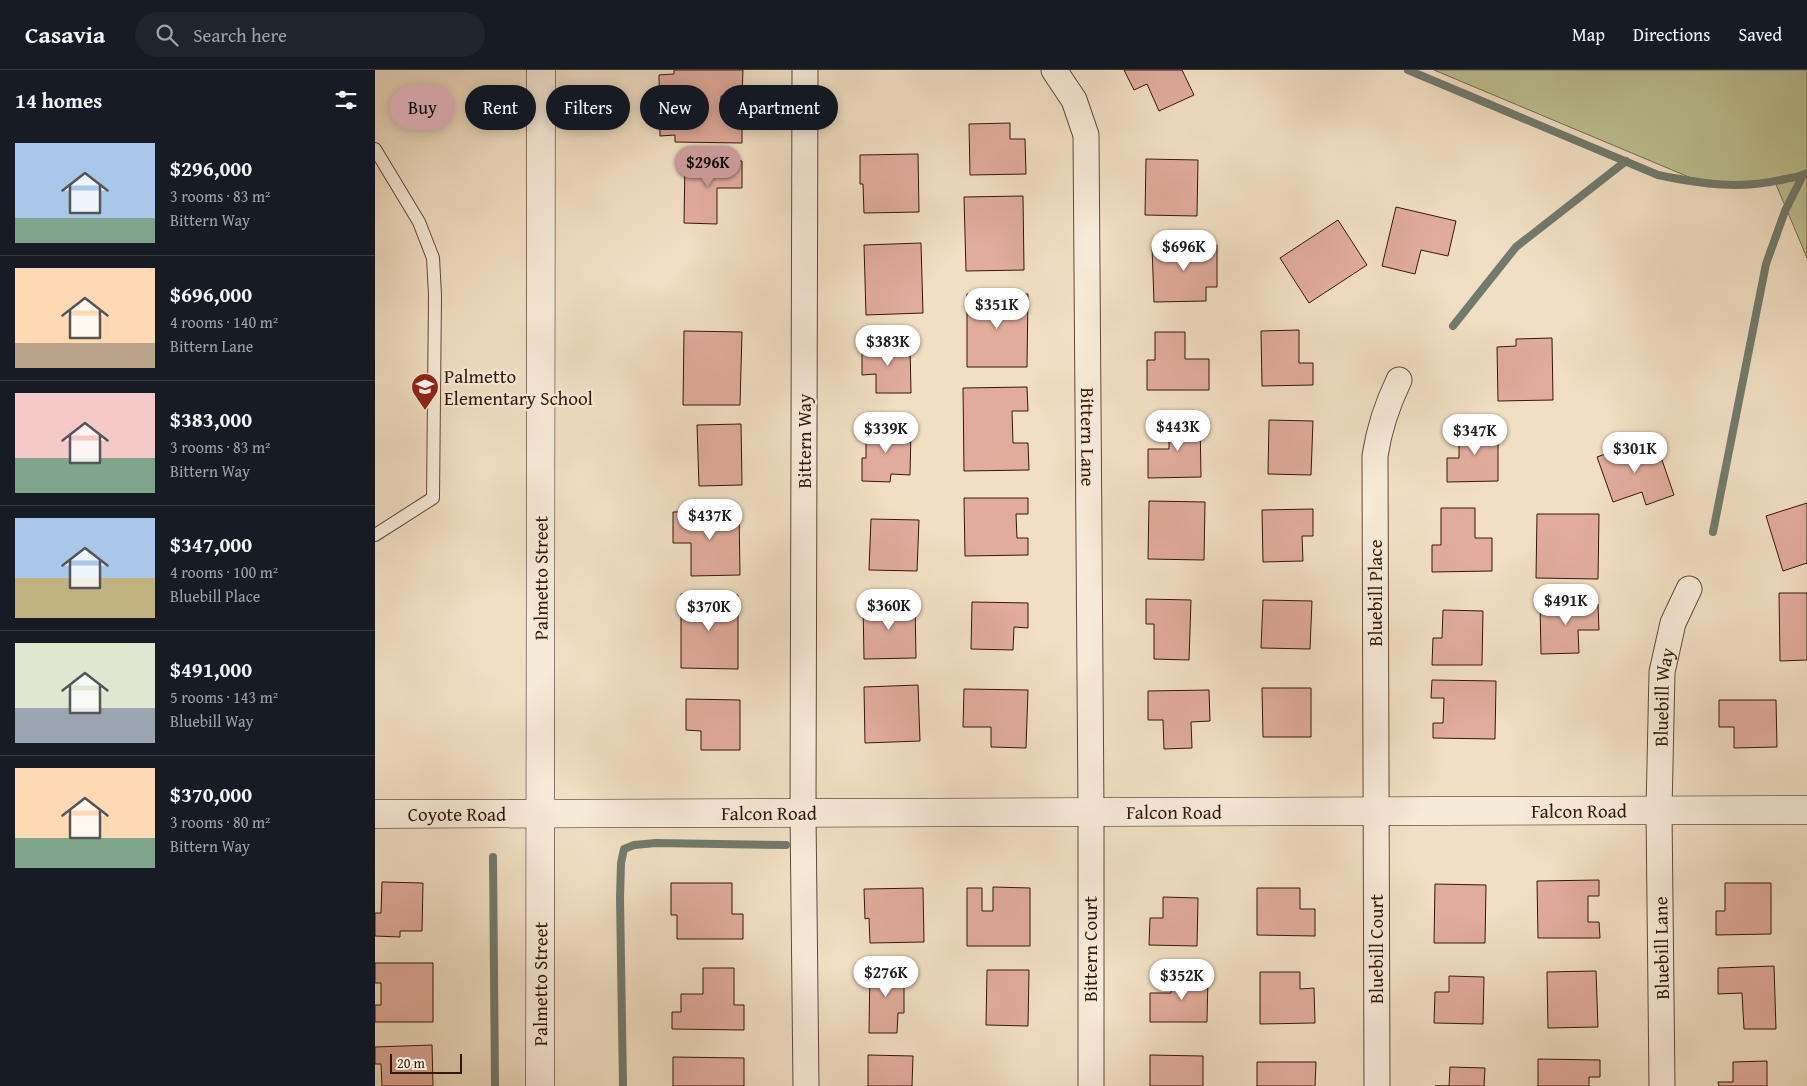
<!DOCTYPE html>
<meta charset="utf-8">
<style>
:root{--surface:#171b24;--page:#20242c;--text:#f1f3f6;--muted:#9ea1a6;--line:#363941;--accent:#c59692}
body{margin:0;font-family:"Gentium Book Plus",serif;background:var(--page);color:var(--text);height:100vh;display:flex;flex-direction:column;font-size:19px;white-space:nowrap}
*{box-sizing:border-box;margin:0}
p{font-size:16px;color:var(--muted)}
.icon{flex:none;width:28px;height:28px;fill:none;stroke:currentColor;stroke-width:2;stroke-linecap:round;stroke-linejoin:round}
.map{position:relative;flex:1;overflow:hidden}
.sheet{display:flex;flex-direction:column;background:var(--surface);width:375px}
.sheet>*{flex:none}
.guide{position:absolute;left:15px;top:15px;width:475px;height:45px;display:flex;gap:10px}
.scale{position:absolute;left:15px;bottom:12px;width:72px;box-sizing:border-box;padding-left:5px;border:2px solid #331909;border-top:0;font-size:14px;line-height:18px;white-space:nowrap;color:#331909;-webkit-text-stroke:4px #f6ead8;paint-order:stroke}
.price{position:absolute;translate:-50% -42px;padding:0 11px;border-radius:18px;background:#fff;color:#222;font-size:16px;line-height:32px;filter:drop-shadow(0 1px 2px #0008)}
.price::after{content:'';position:absolute;left:50%;top:30px;width:15px;height:11px;margin-left:-8px;background:inherit;clip-path:polygon(0 0,100% 0,50% 100%)}
.price.current{background:var(--accent);color:#111}
ul{padding:0;list-style:none}
li{display:flex;align-items:center;gap:15px;height:125px;padding:0 15px}
li+li{border-top:1px solid var(--line)}
li span{display:grid;place-items:center;flex:none;width:140px;height:100px;border-radius:0px;color:#555}
li>.icon{margin-inline-start:auto}
span .icon{width:60px;height:60px;fill:#fffc;stroke-width:1}
li b{font-size:21px}
h2{display:flex;justify-content:space-between;align-items:center;height:60px;padding:0 15px;font-size:21px}
.chip{padding:0 18px;border-radius:22px;background:var(--surface);box-shadow:0 2px 12px #0003;font-size:18px;line-height:45px}
.chip.current{background:var(--accent);color:#111}
header{display:flex;align-items:center;gap:30px;box-sizing:border-box;height:70px;padding:0 25px;background:var(--surface);border-bottom:1px solid var(--line)}
header strong{font-size:24px}
nav{display:flex;gap:28px;margin-inline-start:auto;font-size:18px}
.search{width:350px;height:45px;background:var(--page);display:flex;align-items:center;gap:12px;box-sizing:border-box;padding:0 18px;border-radius:28px;color:var(--muted);font-size:19px}
main{display:flex;flex:1;min-height:0}
.map>svg:first-child{display:block}
.green{fill:#bcc192;stroke:#786d4e}
.lines{fill:none;stroke-linecap:round;stroke-linejoin:round}
.stream{stroke:#717b6d;stroke-width:8}
.building{fill:#e1ac9c;stroke:#331909}
.lane-casing{stroke:#624a38;stroke-width:14}
.street-casing{stroke:#624a38;stroke-width:27}
.secondary-casing{stroke:#331909;stroke-width:29}
.lane{stroke:#f6ead8;stroke-width:12}
.street{stroke:#f6ead8;stroke-width:25}
.secondary{stroke:#f6ead8;stroke-width:28}
.labels{text-anchor:middle;dominant-baseline:central;stroke-width:4.5;stroke-linejoin:round;paint-order:stroke}
.poi-label{font-size:19px;fill:#331909;stroke:#f6ead8;text-anchor:start}
.street-label{font-size:19px;fill:#331909;stroke:#f6ead8}
</style>
<header>
<strong>Casavia</strong>
<div class="search"><svg class="icon" aria-label="search" viewBox="0 0 24 24"><circle cx="10" cy="10" r="6"/><path d="M15 15l6 6"/></svg>Search here</div>
<nav><a>Map</a><a>Directions</a><a>Saved</a></nav>
</header>
<main>
<section class="sheet">
<h2>14 homes<svg class="icon" aria-label="filters" viewBox="0 0 24 24"><path d="M4 7h16M4 17h16"/><circle cx="9" cy="7" r="2"/><circle cx="15" cy="17" r="2"/></svg></h2>
<ul>
<li><span style="background:linear-gradient(#a9c7e8 75%,#7fa58c 0)"><svg class="icon" aria-label="home" viewBox="0 0 24 24"><path d="M3 11l9-7 9 7M6 9v11h12V9"/></svg></span><div><b>$296,000</b><p>3 rooms · 83 m²</p><p>Bittern Way</p></div></li>
<li><span style="background:linear-gradient(#ffd9b3 75%,#b9a48a 0)"><svg class="icon" aria-label="home" viewBox="0 0 24 24"><path d="M3 11l9-7 9 7M6 9v11h12V9"/></svg></span><div><b>$696,000</b><p>4 rooms · 140 m²</p><p>Bittern Lane</p></div></li>
<li><span style="background:linear-gradient(#f6c9c9 65%,#7fa58c 0)"><svg class="icon" aria-label="home" viewBox="0 0 24 24"><path d="M3 11l9-7 9 7M6 9v11h12V9"/></svg></span><div><b>$383,000</b><p>3 rooms · 83 m²</p><p>Bittern Way</p></div></li>
<li><span style="background:linear-gradient(#a9c7e8 60%,#c2b280 0)"><svg class="icon" aria-label="home" viewBox="0 0 24 24"><path d="M3 11l9-7 9 7M6 9v11h12V9"/></svg></span><div><b>$347,000</b><p>4 rooms · 100 m²</p><p>Bluebill Place</p></div></li>
<li><span style="background:linear-gradient(#dfe7d0 65%,#9aa5b1 0)"><svg class="icon" aria-label="home" viewBox="0 0 24 24"><path d="M3 11l9-7 9 7M6 9v11h12V9"/></svg></span><div><b>$491,000</b><p>5 rooms · 143 m²</p><p>Bluebill Way</p></div></li>
<li><span style="background:linear-gradient(#ffd9b3 70%,#7fa58c 0)"><svg class="icon" aria-label="home" viewBox="0 0 24 24"><path d="M3 11l9-7 9 7M6 9v11h12V9"/></svg></span><div><b>$370,000</b><p>3 rooms · 80 m²</p><p>Bittern Way</p></div></li>
</ul>
</section>
<div class="map">
<svg width="1432" height="1016" viewBox="0 0 1432 1016">
<rect width="100%" height="100%" fill="#f1dfc3"/>
<filter id="stains"><feTurbulence type="fractalNoise" baseFrequency=".004" numOctaves="4"/><feColorMatrix values="0 0 0 0 .2 0 0 0 0 .09 0 0 0 0 .02 0 0 0 .5 -.17"/></filter>
<radialGradient id="worn" r=".72"><stop offset=".6" stop-color="#630" stop-opacity="0"/><stop offset="1" stop-color="#630" stop-opacity=".3"/></radialGradient>
<polygon class="green" points="1059,0 1432,0 1432,188 1400,112 1373,115 1321,110"/>
<g class="lines">
<g class="stream">
<path d="M1033 0 1283 105C1327 114 1365 120 1410 109 1417 108 1425 107 1432 103"/>
<polyline points="1078,256 1141,177 1251,91"/>
<polyline points="1338,462 1391,194 1410,141 1428,105"/>
<polyline points="118,787 120,1016"/>
<polyline points="248,1016 245,828 246,793 249,779 259,775 281,773 411,775"/>
</g>
</g>
<g class="building">
<polygon points="299,0 368,0 367,25 346,26 346,46 367,46 367,73 300,72 300,65 285,66 284,5 299,4"/>
<polygon points="749,0 807,0 819,25 784,41 772,14 759,20"/>
<polygon points="635,53 635,69 650,69 651,104 595,105 594,54"/>
<polygon points="543,84 544,142 489,143 488,114 485,114 485,85"/>
<polygon points="771,89 823,90 822,146 770,145"/>
<polygon points="310,91 367,91 367,118 342,118 342,154 309,153"/>
<polygon points="648,126 649,200 591,201 589,127"/>
<polygon points="1021,137 1081,151 1073,186 1046,180 1040,204 1007,196"/>
<polygon points="963,150 992,195 934,233 905,188"/>
<polygon points="546,173 548,243 491,245 489,175"/>
<polygon points="842,175 842,217 831,217 831,231 779,232 777,176"/>
<polygon points="592,224 653,224 652,297 592,297"/>
<polygon points="924,260 924,293 938,293 938,315 887,316 886,261"/>
<polygon points="309,261 367,262 365,335 308,335"/>
<polygon points="780,262 810,262 810,289 834,289 834,320 772,320 772,290 780,290"/>
<polygon points="1177,268 1178,330 1123,331 1122,277 1141,276 1141,269"/>
<polygon points="487,275 535,275 536,323 501,323 501,304 487,305"/>
<polygon points="652,317 653,341 637,341 638,373 653,373 654,400 589,401 588,318"/>
<polygon points="794,350 825,350 826,407 773,408 773,379 794,379"/>
<polygon points="894,350 938,351 936,405 893,404"/>
<polygon points="366,354 367,415 324,416 322,355"/>
<polygon points="1084,356 1123,356 1123,411 1072,412 1072,388 1084,388"/>
<polygon points="491,358 536,359 535,405 516,404 515,412 487,411 487,388 491,388"/>
<polygon points="1269,370 1277,393 1287,390 1299,425 1271,435 1267,422 1238,432 1222,387"/>
<polygon points="589,428 653,428 653,444 641,444 642,468 653,468 653,485 590,486"/>
<polygon points="774,431 830,432 829,490 773,489"/>
<polygon points="1432,433 1432,493 1408,501 1391,446"/>
<polygon points="1066,438 1100,438 1100,468 1117,468 1117,501 1057,502 1057,475 1066,475"/>
<polygon points="938,439 938,466 927,466 928,491 888,492 887,440"/>
<polygon points="364,441 365,505 316,506 316,473 298,473 298,442"/>
<polygon points="1162,444 1224,444 1223,509 1161,508"/>
<polygon points="496,449 544,450 542,501 494,500"/>
<polygon points="1404,523 1432,523 1432,590 1405,591"/>
<polygon points="306,524 363,525 363,599 306,598"/>
<polygon points="771,529 816,530 814,590 779,589 779,554 771,554"/>
<polygon points="888,530 937,531 935,579 886,578"/>
<polygon points="597,532 653,533 653,558 639,557 638,580 596,579"/>
<polygon points="540,533 541,588 489,589 488,534"/>
<polygon points="1223,534 1224,560 1203,560 1204,583 1166,584 1165,535"/>
<polygon points="1068,540 1108,541 1107,595 1057,595 1058,568 1067,568"/>
<polygon points="1057,610 1121,611 1120,669 1058,668 1058,653 1068,653 1069,628 1056,628"/>
<polygon points="543,615 545,671 490,673 489,617"/>
<polygon points="887,618 936,618 936,667 888,667"/>
<polygon points="589,619 653,620 651,678 616,677 616,657 588,657"/>
<polygon points="834,620 835,651 816,652 817,678 789,679 788,650 773,650 773,621"/>
<polygon points="311,629 365,630 365,680 326,680 326,661 311,660"/>
<polygon points="1344,630 1401,630 1402,677 1359,678 1359,657 1344,657"/>
<polygon points="1224,810 1224,826 1213,826 1213,852 1224,852 1225,868 1163,868 1162,811"/>
<polygon points="7,812 48,813 47,861 25,861 25,867 0,866 0,843 6,843"/>
<polygon points="296,813 357,813 357,844 368,844 368,869 302,869 302,845 296,845"/>
<polygon points="1350,813 1396,813 1396,864 1341,865 1341,841 1350,841"/>
<polygon points="1060,814 1111,815 1110,873 1059,873"/>
<polygon points="618,817 655,818 655,876 592,876 592,818 607,818 607,841 618,841"/>
<polygon points="548,818 549,872 495,873 494,848 490,849 489,819"/>
<polygon points="882,818 925,818 925,839 940,839 940,866 882,865"/>
<polygon points="788,827 823,828 822,876 774,875 775,848 788,848"/>
<polygon points="0,893 58,893 58,952 0,952 0,935 6,935 6,913 0,913"/>
<polygon points="495,895 529,895 529,943 523,943 522,963 494,963"/>
<polygon points="1399,896 1401,959 1369,959 1367,923 1343,924 1343,898"/>
<polygon points="328,898 359,898 359,935 369,935 369,960 297,959 297,942 306,942 306,924 328,924"/>
<polygon points="612,900 654,900 653,956 611,955"/>
<polygon points="1221,901 1223,957 1173,958 1172,902"/>
<polygon points="885,902 925,902 925,919 939,918 940,953 885,954"/>
<polygon points="796,905 833,905 832,952 775,952 775,923 796,923"/>
<polygon points="1074,906 1109,907 1108,954 1059,953 1060,922 1074,922"/>
<polygon points="57,975 58,1016 7,1016 6,994 0,994 0,977"/>
<polygon points="493,985 538,986 537,1016 493,1016"/>
<polygon points="775,985 828,986 828,1016 775,1016"/>
<polygon points="298,987 369,988 369,1016 298,1016"/>
<polygon points="1163,989 1225,990 1225,1007 1214,1007 1214,1016 1163,1016"/>
<polygon points="1392,991 1392,1016 1344,1016 1343,1012 1358,1012 1358,992"/>
<polygon points="882,992 941,992 940,1016 882,1016"/>
<polygon points="1075,997 1110,998 1109,1016 1060,1016 1074,1016"/>
</g>
<g class="lines">
<defs>
<polyline id="lane" points="0,79 44,152 58,188 60,225 58,428 0,465"/>
<g id="street">
<polyline points="430,0 428,743 431,1016"/>
<path id="s1" d="M679 0 699 30 711 65 716 742V1016"/>
<path d="M1002 1016 1000 386C1004 359 1012 335 1024 310"/>
<path id="s2" d="M1287 1016 1284 741 1287 602 1298 553 1314 519"/>
</g>
<g id="secondary">
<path id="s3" d="M0 744 1432 740"/>
<path id="s4" d="M165 1016 166 0"/>
</g>
</defs>
<use href="#lane" class="lane-casing"/>
<use href="#street" class="street-casing"/>
<use href="#secondary" class="secondary-casing"/>
<use href="#lane" class="lane"/>
<use href="#street" class="street"/>
<use href="#secondary" class="secondary"/>
</g>
<defs>
<symbol id="school-pin" viewBox="-11 -11 22 30"><path d="M0 17L-7.5 6A9.5 9.5 0 1 1 7.5 6Z" fill="#8f2418" stroke="#f6ead8"/><path d="M0-5L7-2L0 1L-7-2ZM-4 1L0 2.5L4 1V4Q0 6-4 4Z" fill="#fff"/></symbol>
</defs>
<g fill-rule="evenodd">
<use href="#school-pin" x="34" y="301" width="32" height="43"/>
</g>
<g class="labels">
<g class="poi-label">
<text x="69" y="306">Palmetto<tspan x="69" dy="22">Elementary School</tspan></text>
</g>
<g class="street-label">
<text stroke="none"><textPath href="#s1" startOffset="375">Bittern Lane</textPath></text>
<text transform="translate(429 371) rotate(-90)">Bittern Way</text>
<text stroke="none"><textPath href="#s4" startOffset="508">Palmetto Street</textPath></text>
<text transform="translate(1000 523) rotate(-90)">Bluebill Place</text>
<text stroke="none"><textPath href="#s2" startOffset="389">Bluebill Way</textPath></text>
<text stroke="none"><textPath href="#s3" startOffset="1204">Falcon Road</textPath></text>
<text stroke="none"><textPath href="#s3" startOffset="799">Falcon Road</textPath></text>
<text stroke="none"><textPath href="#s3" startOffset="82">Coyote Road</textPath></text>
<text stroke="none"><textPath href="#s3" startOffset="394">Falcon Road</textPath></text>
<text transform="translate(1286 878) rotate(-91)">Bluebill Lane</text>
<text transform="translate(715 879) rotate(-90)">Bittern Court</text>
<text transform="translate(1001 879) rotate(-90)">Bluebill Court</text>
<text stroke="none"><textPath href="#s4" startOffset="102">Palmetto Street</textPath></text>
</g>
</g>
<rect width="100%" height="100%" filter="url(#stains)"/>
<rect width="100%" height="100%" fill="url(#worn)"/>
</svg>
<div class="scale">20 m</div>
<b class="price current" style="left:333px;top:118px">$296K</b>
<b class="price" style="left:809px;top:202px">$696K</b>
<b class="price" style="left:622px;top:260px">$351K</b>
<b class="price" style="left:513px;top:297px">$383K</b>
<b class="price" style="left:803px;top:382px">$443K</b>
<b class="price" style="left:511px;top:384px">$339K</b>
<b class="price" style="left:1100px;top:386px">$347K</b>
<b class="price" style="left:1260px;top:404px">$301K</b>
<b class="price" style="left:335px;top:471px">$437K</b>
<b class="price" style="left:1191px;top:556px">$491K</b>
<b class="price" style="left:514px;top:561px">$360K</b>
<b class="price" style="left:334px;top:562px">$370K</b>
<b class="price" style="left:511px;top:928px">$276K</b>
<b class="price" style="left:807px;top:931px">$352K</b>
<div class="guide">
<a class="chip current">Buy</a>
<a class="chip">Rent</a>
<a class="chip">Filters</a>
<a class="chip">New</a>
<a class="chip">Apartment</a>
</div>
</div>
</main>
